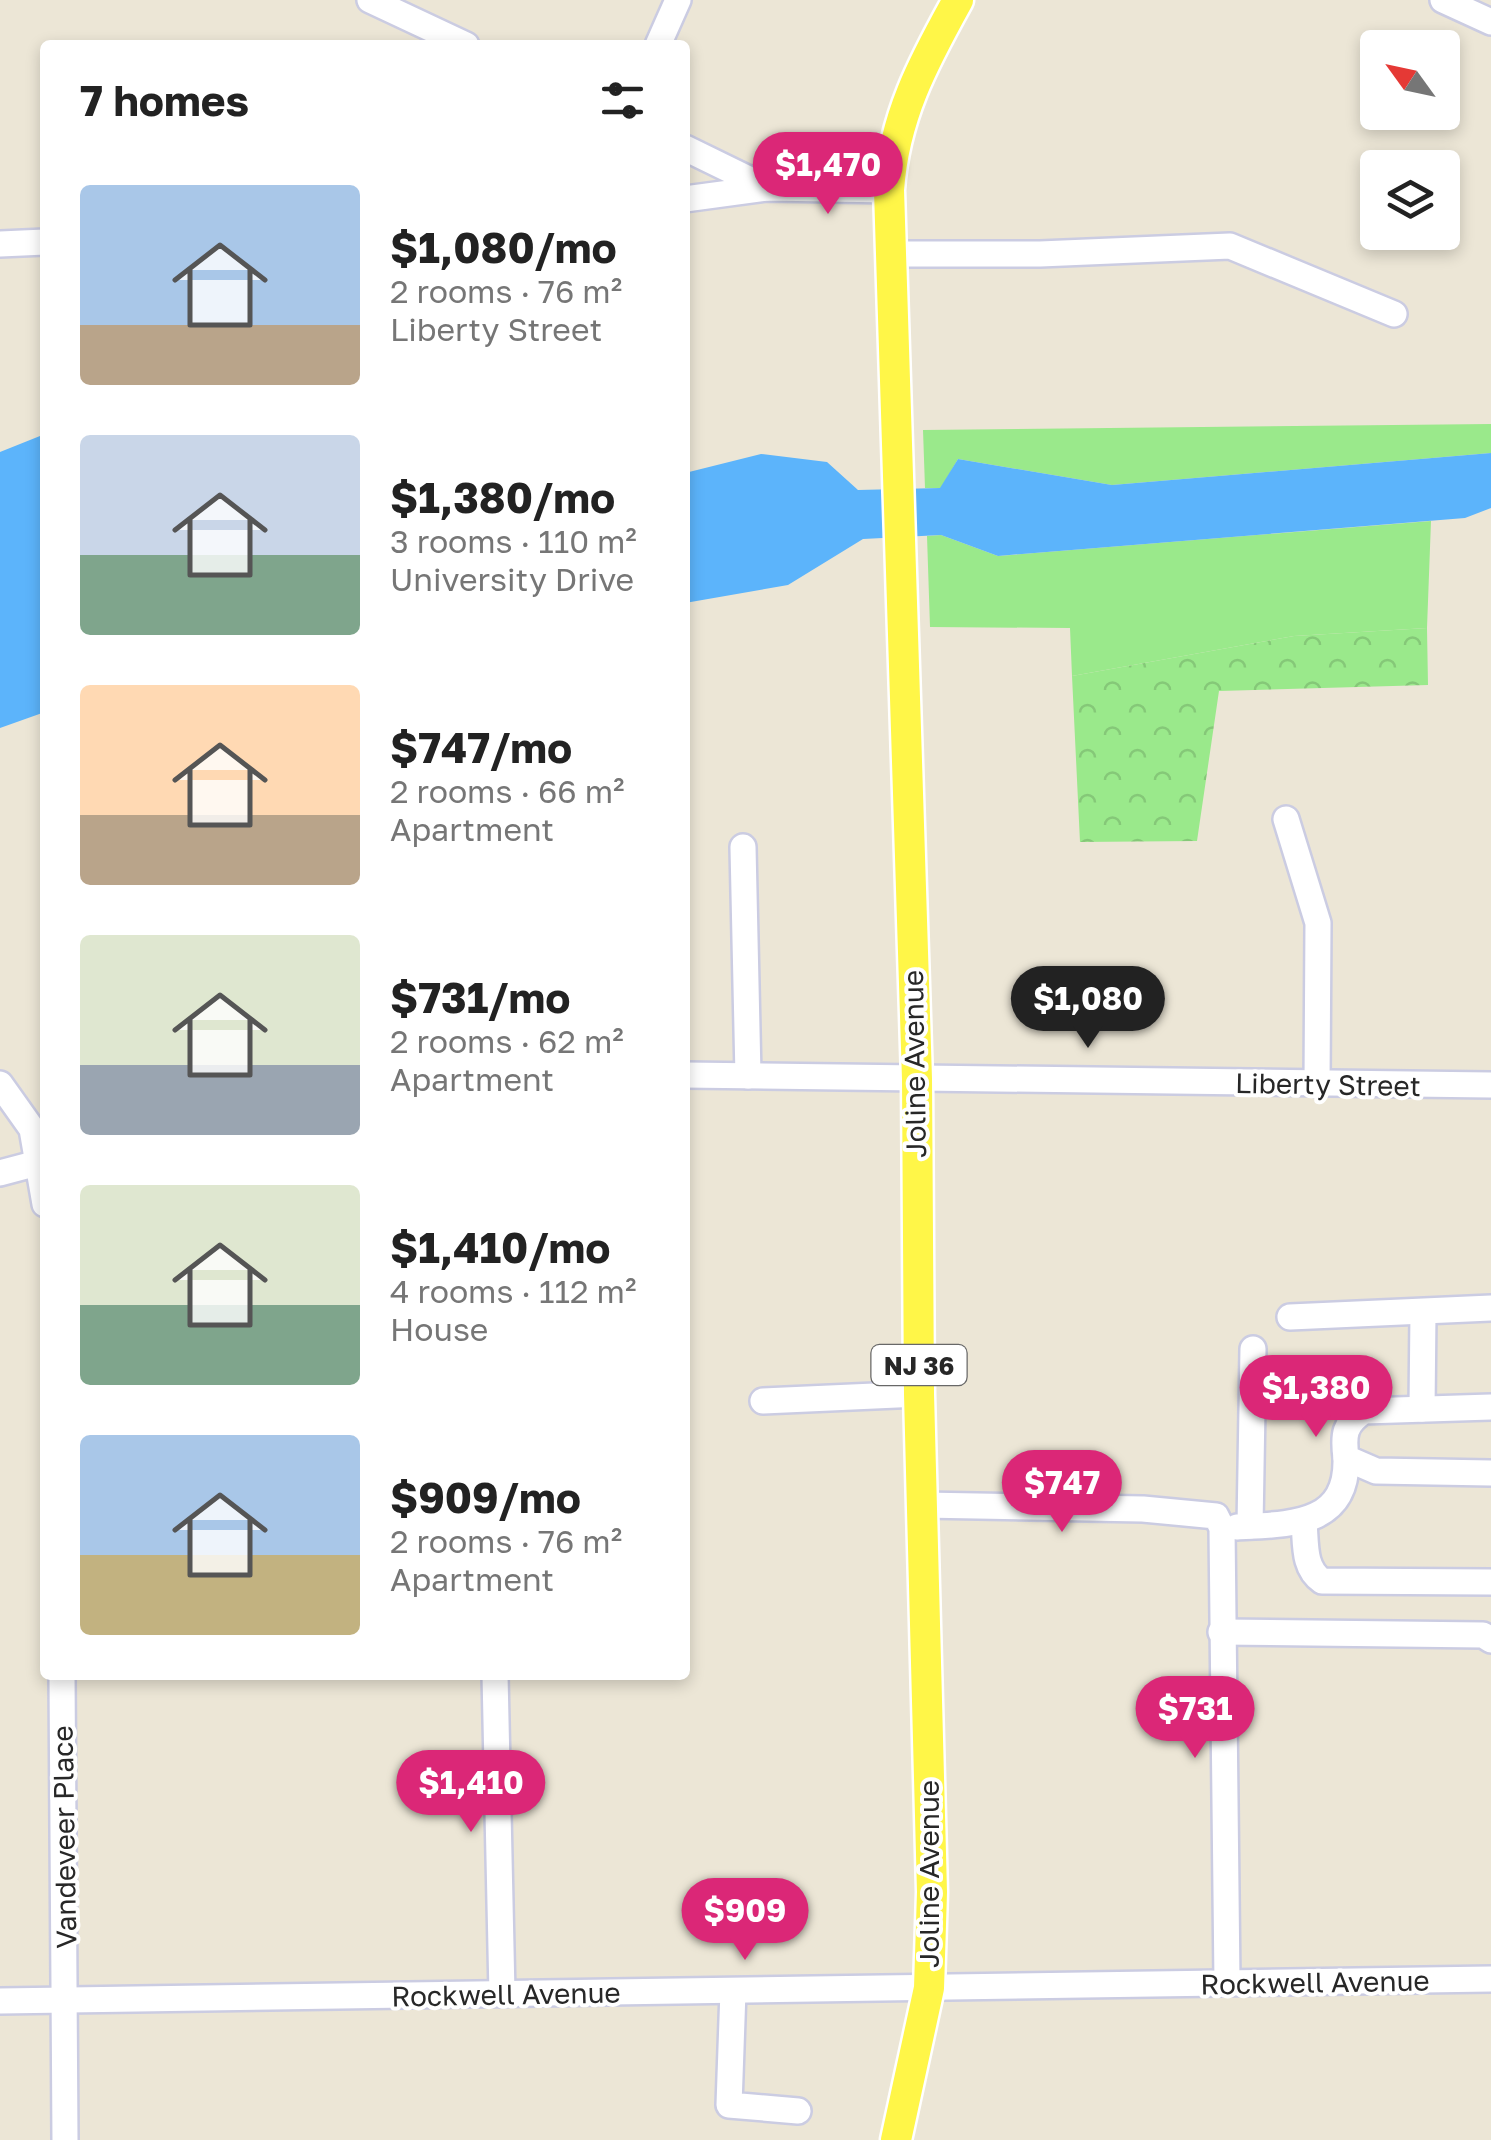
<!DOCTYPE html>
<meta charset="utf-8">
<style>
:root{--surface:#fff;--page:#f2f2f2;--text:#222;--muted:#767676;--accent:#db2777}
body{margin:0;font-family:"Golos Text",sans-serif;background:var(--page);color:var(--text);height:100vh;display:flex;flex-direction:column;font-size:38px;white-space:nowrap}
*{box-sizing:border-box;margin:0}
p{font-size:32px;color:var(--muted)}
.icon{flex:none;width:55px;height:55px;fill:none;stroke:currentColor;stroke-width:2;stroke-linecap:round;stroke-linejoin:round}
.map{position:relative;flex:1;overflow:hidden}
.drawer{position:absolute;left:40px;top:40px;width:650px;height:1640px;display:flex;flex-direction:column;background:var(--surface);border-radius:10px;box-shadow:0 5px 15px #0003}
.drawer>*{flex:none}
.needle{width:65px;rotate:303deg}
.buttons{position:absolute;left:1360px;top:30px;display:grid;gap:20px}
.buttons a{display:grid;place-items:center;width:100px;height:100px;border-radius:10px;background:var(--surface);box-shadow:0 5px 15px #0003;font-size:50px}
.price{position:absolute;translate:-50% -85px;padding:0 22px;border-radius:35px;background:var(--accent);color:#fff;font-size:32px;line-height:65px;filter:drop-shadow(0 2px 5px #0008)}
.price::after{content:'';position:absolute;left:50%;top:60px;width:30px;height:22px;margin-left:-15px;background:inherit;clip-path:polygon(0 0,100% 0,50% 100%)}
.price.active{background:#222;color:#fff}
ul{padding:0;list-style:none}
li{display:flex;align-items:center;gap:30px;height:250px;padding:0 40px}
li span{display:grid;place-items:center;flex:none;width:280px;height:200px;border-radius:10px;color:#555}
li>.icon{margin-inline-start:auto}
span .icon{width:120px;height:120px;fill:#fffc;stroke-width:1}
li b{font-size:42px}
h2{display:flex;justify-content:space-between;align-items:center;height:120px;padding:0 40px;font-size:42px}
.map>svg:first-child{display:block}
.green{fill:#9ae98b}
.forest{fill:url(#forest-crowns)}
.water{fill:#5cb4fb}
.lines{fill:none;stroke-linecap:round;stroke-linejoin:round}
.minor-casing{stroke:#cbcce2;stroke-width:30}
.major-casing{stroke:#fff;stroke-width:35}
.minor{stroke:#fff;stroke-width:25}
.major{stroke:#fff648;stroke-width:30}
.labels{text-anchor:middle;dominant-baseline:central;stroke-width:8;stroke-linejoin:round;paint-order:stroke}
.shield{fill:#fff;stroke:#686868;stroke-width:2.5}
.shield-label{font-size:25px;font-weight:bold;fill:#272727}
.street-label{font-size:28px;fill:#272727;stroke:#fff}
</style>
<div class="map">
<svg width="1491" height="2140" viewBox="0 0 1491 2140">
<defs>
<pattern id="forest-crowns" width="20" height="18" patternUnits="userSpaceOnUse" patternTransform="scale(2.5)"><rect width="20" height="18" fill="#9ae98b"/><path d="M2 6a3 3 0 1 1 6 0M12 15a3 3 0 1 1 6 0" fill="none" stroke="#85c878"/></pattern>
</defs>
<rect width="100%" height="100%" fill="#ece6d6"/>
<g class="green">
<polygon points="1491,424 1491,453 1112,485 958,459 941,488 925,488 923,430"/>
<polygon points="1431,521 1427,628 1294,636 1072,676 1070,628 930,627 927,536 941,535 998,556"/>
</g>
<polygon class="forest" points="1427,628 1428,685 1219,691 1197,841 1080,842 1072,676 1294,636"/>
<g class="water">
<polygon points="45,434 45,712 0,728 0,452"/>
<polygon points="1491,453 1491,508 1465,518 998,556 941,535 863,539 788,585 685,603 685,473 761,454 827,462 858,490 940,488 958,459 1112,485"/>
</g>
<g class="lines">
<defs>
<g id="minor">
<polyline points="370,0 466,45"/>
<polyline points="1443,0 1491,22"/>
<polyline points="658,45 678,0"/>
<polyline points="685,148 767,188"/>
<polyline points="685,199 767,188 889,190"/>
<polyline points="0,244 45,242"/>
<polyline points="892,254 1040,254 1230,246 1394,314"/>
<polyline points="1286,819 1318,923 1317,1084"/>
<polyline points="743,847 748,1076"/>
<polyline points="685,1075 1491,1085"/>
<polyline points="0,1084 32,1129 45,1204"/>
<polyline points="0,1173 45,1161"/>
<polyline points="1290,1317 1491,1308"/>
<polyline points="763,1401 919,1394"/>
<path d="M1491 1407 1364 1411C1344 1424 1343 1435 1346 1458L1376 1471 1491 1473"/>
<polyline points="1422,1409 1423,1312"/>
<polyline points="923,1505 1143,1509 1216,1516 1222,1528 1227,1983"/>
<path d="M1304 1522C1306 1544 1303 1568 1322 1581L1491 1582"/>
<polyline points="1250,1526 1253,1349"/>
<path d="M1237 1527C1288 1524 1348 1527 1346 1458"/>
<polyline points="1221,1632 1483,1635 1491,1640"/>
<polyline points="62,1675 65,2140"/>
<polyline points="495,1675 502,1994"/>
<polyline points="733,1991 729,2105 798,2111"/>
<polyline points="0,2001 1491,1979"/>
</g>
<path id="major" d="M896 2140 929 1988 932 1892 919 1394 917 1079 889 190C894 117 923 63 958 0"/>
</defs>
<use href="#minor" class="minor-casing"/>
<use href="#major" class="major-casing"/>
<use href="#minor" class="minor"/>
<use href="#major" class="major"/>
</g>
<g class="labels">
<rect class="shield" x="871.5" y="1345" width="95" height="40" rx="8"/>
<g class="shield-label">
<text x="919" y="1365">NJ 36</text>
</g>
<g class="street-label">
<text transform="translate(914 1064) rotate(-91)">Joline Avenue</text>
<text transform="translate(1328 1084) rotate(1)">Liberty Street</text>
<text transform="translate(64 1837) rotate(-91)">Vandeveer Place</text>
<text transform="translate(928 1874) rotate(-90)">Joline Avenue</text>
<text transform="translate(1315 1982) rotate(-1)">Rockwell Avenue</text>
<text transform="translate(506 1994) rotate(-1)">Rockwell Avenue</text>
</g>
</g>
</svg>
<div class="buttons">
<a><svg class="needle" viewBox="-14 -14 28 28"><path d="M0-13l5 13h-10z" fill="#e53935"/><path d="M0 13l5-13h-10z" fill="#767676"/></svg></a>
<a><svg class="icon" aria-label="layers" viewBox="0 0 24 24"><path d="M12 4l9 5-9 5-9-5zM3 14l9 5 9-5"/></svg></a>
</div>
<b class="price" style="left:828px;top:217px">$1,470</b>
<b class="price active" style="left:1088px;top:1051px">$1,080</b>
<b class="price" style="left:1316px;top:1440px">$1,380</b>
<b class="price" style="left:1062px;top:1535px">$747</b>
<b class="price" style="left:1195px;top:1761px">$731</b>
<b class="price" style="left:471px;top:1835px">$1,410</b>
<b class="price" style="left:745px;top:1963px">$909</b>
<section class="drawer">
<h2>7 homes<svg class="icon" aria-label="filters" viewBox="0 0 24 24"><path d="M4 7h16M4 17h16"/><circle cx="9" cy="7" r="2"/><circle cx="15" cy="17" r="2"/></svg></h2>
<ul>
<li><span style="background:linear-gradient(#a9c7e8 70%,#b9a48a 0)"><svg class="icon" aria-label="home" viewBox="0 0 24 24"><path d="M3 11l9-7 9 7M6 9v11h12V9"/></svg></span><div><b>$1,080/mo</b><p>2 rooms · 76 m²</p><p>Liberty Street</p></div></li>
<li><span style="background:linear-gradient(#c9d6e8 60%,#7fa58c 0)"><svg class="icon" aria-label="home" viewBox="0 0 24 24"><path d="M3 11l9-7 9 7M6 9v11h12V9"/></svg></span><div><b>$1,380/mo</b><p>3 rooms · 110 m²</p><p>University Drive</p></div></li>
<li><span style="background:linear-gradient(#ffd9b3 65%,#b9a48a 0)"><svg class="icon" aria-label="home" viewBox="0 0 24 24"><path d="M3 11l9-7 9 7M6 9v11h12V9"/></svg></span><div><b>$747/mo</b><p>2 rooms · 66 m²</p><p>Apartment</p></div></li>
<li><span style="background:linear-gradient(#dfe7d0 65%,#9aa5b1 0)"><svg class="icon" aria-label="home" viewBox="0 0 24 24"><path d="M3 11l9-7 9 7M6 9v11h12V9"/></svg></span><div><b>$731/mo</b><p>2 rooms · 62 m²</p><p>Apartment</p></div></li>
<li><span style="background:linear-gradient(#dfe7d0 60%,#7fa58c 0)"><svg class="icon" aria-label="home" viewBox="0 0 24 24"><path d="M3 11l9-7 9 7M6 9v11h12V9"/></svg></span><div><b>$1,410/mo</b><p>4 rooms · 112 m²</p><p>House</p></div></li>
<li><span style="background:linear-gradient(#a9c7e8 60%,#c2b280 0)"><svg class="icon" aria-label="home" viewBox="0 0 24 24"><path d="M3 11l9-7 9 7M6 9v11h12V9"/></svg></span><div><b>$909/mo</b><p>2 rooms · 76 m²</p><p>Apartment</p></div></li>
</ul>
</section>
</div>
